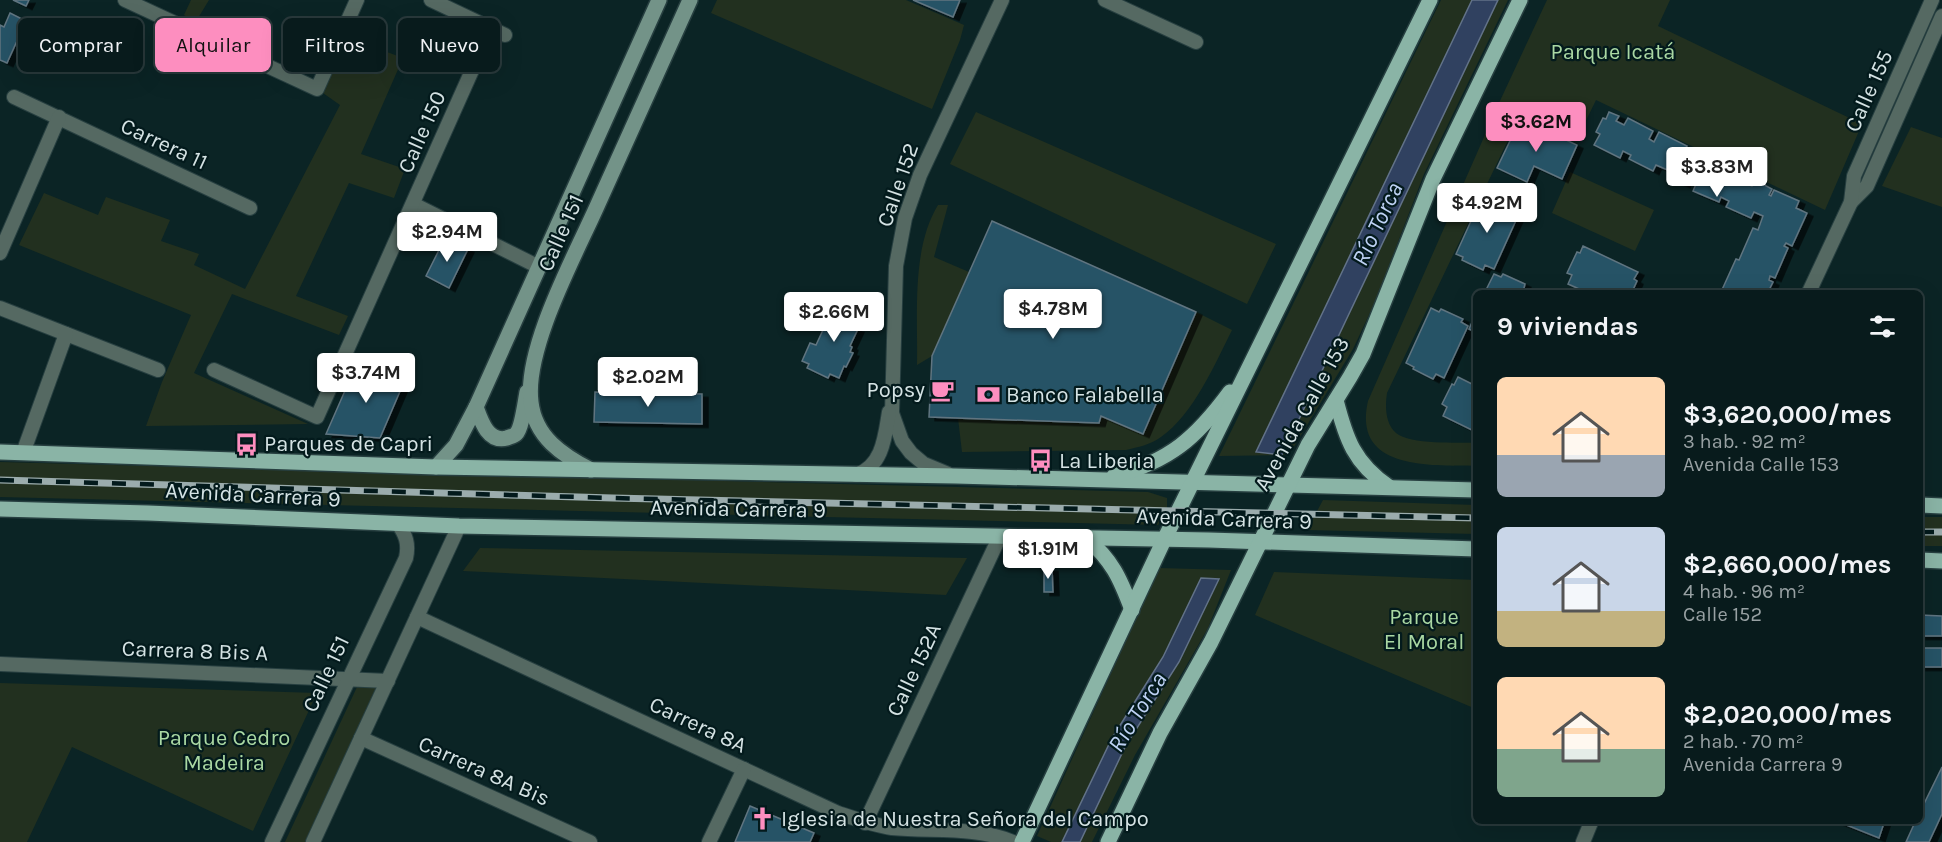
<!DOCTYPE html>
<html lang="es">
<meta charset="utf-8">
<style>
:root{--surface:#081b1c;--page:#162829;--text:#f1f3f6;--muted:#98a1a3;--line:#29393b;--accent:#fd8ebf}
body{margin:0;font-family:Karla,sans-serif;background:var(--page);color:var(--text);height:100vh;display:flex;flex-direction:column;font-size:22px;white-space:nowrap}
*{box-sizing:border-box;margin:0}
p{font-size:20px;color:var(--muted)}
.icon{flex:none;width:33px;height:33px;fill:none;stroke:currentColor;stroke-width:2;stroke-linecap:round;stroke-linejoin:round}
.map{position:relative;flex:1;overflow:hidden}
.panel{position:absolute;left:1473px;top:290px;width:450px;height:534px;display:flex;flex-direction:column;background:var(--surface);border-radius:9px;box-shadow:0 6px 24px #0002,0 0 0 2px var(--line)}
.panel>*{flex:none}
.hud{position:absolute;left:18px;top:18px;width:570px;height:54px;display:flex;gap:12px}
.price{position:absolute;translate:-50% -51px;padding:0 14px;border-radius:6px;background:#fff;color:#222;font-size:20px;line-height:39px;filter:drop-shadow(0 2px 3px #0008)}
.price::after{content:'';position:absolute;left:50%;top:36px;width:18px;height:14px;margin-left:-9px;background:inherit;clip-path:polygon(0 0,100% 0,50% 100%)}
.price.selected{background:var(--accent);color:#111}
ul{padding:0;list-style:none}
li{display:flex;align-items:center;gap:18px;height:150px;padding:0 24px}
li span{display:grid;place-items:center;flex:none;width:168px;height:120px;border-radius:9px;color:#555}
li>.icon{margin-inline-start:auto}
span .icon{width:72px;height:72px;fill:#fffc;stroke-width:1}
li b{font-size:26px}
h2{display:flex;justify-content:space-between;align-items:center;height:72px;padding:0 24px;font-size:26px}
.chip{padding:0 21px;border-radius:9px;background:var(--surface);box-shadow:0 6px 24px #0002,0 0 0 2px var(--line);font-size:21px;line-height:54px}
.chip.selected{background:var(--accent);color:#111}
.map>svg:first-child{display:block}
.green{fill:#22301f}
.water{fill:#304160;stroke:#627288;stroke-width:1.5}
.building{fill:#285266;stroke:#607580;stroke-width:1.5;filter:url(#shadow)}
.lines{fill:none;stroke-linecap:round;stroke-linejoin:round}
.street-casing{stroke:#273f40;stroke-width:16}
.secondary-casing{stroke:#273f40;stroke-width:18}
.primary-casing{stroke:#273f40;stroke-width:18}
.street{stroke:#556962;stroke-width:14}
.secondary{stroke:#739388;stroke-width:15}
.primary{stroke:#8ab4a6;stroke-width:15}
.rail-casing{stroke:#9bacad;stroke-width:7}
.rail{stroke:#031a1c;stroke-width:4.5;stroke-dasharray:14;stroke-linecap:butt}
.labels{text-anchor:middle;dominant-baseline:central;stroke-width:4.5;stroke-linejoin:round;paint-order:stroke}
.park-label{font-size:22px;fill:#aad8a3;stroke:#031a1c}
.street-label{font-size:22px;fill:#d5e3e4;stroke:#031a1c}
.poi-label{font-size:22px;fill:#d5e3e4;stroke:#031a1c;text-anchor:start}
.water-label{font-size:24px;font-style:italic;fill:#bed2f4;stroke:#031a1c}
</style>
<div class="map">
<svg width="1942" height="842" viewBox="0 0 1942 842">
<defs>
<filter id="shadow"><feDropShadow dx="6" dy="3.5" stdDeviation="0" flood-color="#0009"/></filter>
</defs>
<rect width="100%" height="100%" fill="#0b2425"/>
<g class="green">
<polygon points="191,0 209,0 195,23 184,15"/>
<polygon points="717,0 906,0 964,25 960,40 932,109 711,13"/>
<polygon points="1441,0 1508,0 1424,174 1375,302 1353,349 1289,455 1219,456"/>
<path d="M1547 0H1670L1658 26 1862 124 1825 210 1596 100 1577 139 1521 113 1387 393C1385 406 1385 423 1396 433 1410 445 1458 442 1476 443V466C1431 465 1352 471 1368 401L1499 103Z"/>
<polygon points="347,37 403,58 361,154 405,169 394,198 349,183 296,296 348,316 339,335 232,294 194,373 308,424 146,426 162,382 191,315 19,245 44,193 98,215 106,197 170,220 161,241 199,254 194,265 245,289 340,105 323,93"/>
<polygon points="976,112 1276,244 1247,304 950,164"/>
<polygon points="1911,127 1942,138 1942,207 1882,186"/>
<polygon points="1570,172 1654,210 1635,251 1552,213"/>
<path d="M938 205H948L934 257 969 272 932 356 917 365C918 316 911 249 938 205Z"/>
<path d="M1196 312 1232 330C1215 364 1193 415 1161 437 1150 445 1138 447 1126 450L962 452 958 418 1101 416Z"/>
<polygon points="0,462 1148,492 1167,498 1167,512 1158,525 0,497"/>
<polygon points="1323,500 1476,505 1476,534 1307,530"/>
<rect x="1920" y="517" width="22" height="29"/>
<polygon points="480,548 967,558 946,595 463,571"/>
<polygon points="1159,568 1231,570 1208,628 1135,755 1092,842 1051,842 1037,836"/>
<polygon points="1274,572 1476,580 1476,709 1255,615"/>
<polygon points="0,683 317,693 253,831 72,747 27,842 0,842"/>
<polygon points="357,687 376,688 306,842 285,842"/>
</g>
<g class="water">
<polygon points="1472,0 1498,0 1282,455 1256,452"/>
<polygon points="1201,578 1219,579 1179,662 1126,745 1080,842 1062,842 1112,738 1163,657"/>
</g>
<g class="building">
<polygon points="13,0 29,0 26,6"/>
<polygon points="913,0 960,0 953,17"/>
<polygon points="10,13 26,21 7,63 0,60 0,25 4,27"/>
<polygon points="1609,112 1619,116 1616,121 1624,125 1628,118 1653,131 1649,139 1654,142 1659,132 1687,146 1684,151 1689,154 1691,149 1720,163 1716,169 1720,171 1723,165 1750,178 1747,184 1752,186 1755,180 1772,189 1769,195 1771,196 1774,190 1799,201 1796,208 1807,213 1792,246 1786,243 1784,246 1788,248 1775,278 1770,276 1769,280 1773,282 1768,292 1721,292 1736,259 1739,260 1753,228 1758,230 1763,216 1754,212 1751,218 1726,207 1729,201 1721,197 1719,202 1693,191 1696,184 1686,179 1684,184 1675,180 1677,174 1656,165 1653,171 1629,159 1631,155 1623,151 1620,158 1594,145 1600,134 1596,132 1603,118 1606,119"/>
<polygon points="1520,120 1532,125 1528,133 1534,136 1538,127 1577,145 1562,179 1534,166 1527,182 1497,168"/>
<polygon points="1481,199 1489,202 1490,199 1513,209 1511,213 1518,216 1494,269 1485,265 1483,270 1462,260 1463,257 1456,254"/>
<polygon points="992,221 1196,312 1143,434 1101,416 1099,423 929,417 932,356"/>
<polygon points="445,238 468,249 449,288 426,276"/>
<polygon points="1583,246 1638,272 1634,279 1637,281 1632,292 1586,292 1568,284 1572,275 1567,273 1577,252 1580,253"/>
<polygon points="1494,274 1501,277 1503,274 1525,284 1524,288 1530,292 1485,292"/>
<polygon points="838,302 857,311 855,314 860,317 855,328 858,329 850,346 852,347 850,352 853,353 846,367 844,366 839,378 830,374 828,378 807,368 809,364 802,361 810,343 816,345 835,304 837,305"/>
<polygon points="1431,308 1439,312 1441,309 1463,319 1461,322 1468,326 1444,378 1436,374 1433,379 1413,369 1414,367 1406,363"/>
<polygon points="1476,313 1476,332 1469,329"/>
<polygon points="358,361 404,382 380,438 326,434"/>
<polygon points="1458,377 1476,386 1476,432 1443,416 1447,407 1442,404 1452,384 1454,385"/>
<polygon points="595,392 702,394 702,424 594,422"/>
<polygon points="1044,568 1052,568 1053,592 1044,592"/>
<polygon points="1920,615 1942,616 1942,636 1920,636"/>
<rect x="1920" y="648" width="22" height="19"/>
<polygon points="1942,767 1942,814 1929,842 1906,842 1916,820 1920,820 1920,812"/>
<polygon points="750,806 814,833 810,842 735,842"/>
<polygon points="1834,820 1885,820 1879,838"/>
</g>
<g class="lines">
<defs>
<g id="street">
<polyline points="125,0 317,89 357,0"/>
<polyline points="431,0 505,35"/>
<polyline points="1105,0 1196,42"/>
<polyline points="14,97 250,208"/>
<polyline points="1851,202 1867,186 1942,16"/>
<polyline points="413,204 539,267"/>
<polyline points="0,253 59,117"/>
<polyline points="1809,292 1851,202 1854,176 1932,0"/>
<polyline points="0,308 158,370"/>
<polyline points="214,370 317,417 491,28"/>
<polyline points="23,453 66,334"/>
<polyline points="948,474 924,464 911,453 902,441 892,413 896,266 905,218 920,175 1002,0"/>
<path d="M856 475C883 466 885 436 889 412"/>
<path d="M417 617 838 813C856 819 873 825 892 828 932 832 975 826 1013 842"/>
<polyline points="0,664 388,681"/>
<polyline points="361,738 590,842"/>
<polyline points="865,823 1000,536"/>
<path d="M272 842 406 558C409 544 406 535 398 524"/>
<polyline points="313,842 459,526"/>
<polyline points="709,842 744,769"/>
<polyline points="1583,842 1592,820"/>
</g>
<g id="secondary">
<path d="M476 407C481 421 488 443 507 438 509 437 514 436 516 434 522 428 525 402 527 392"/>
<polyline points="436,467 456,445 476,407 659,0"/>
<path d="M591 470C562 455 535 437 531 402 524 348 576 254 598 204 629 136 660 68 690 0"/>
</g>
<g id="primary">
<path d="M1336 400C1346 439 1354 463 1389 487"/>
<polyline points="0,452 436,467 956,476 1476,490"/>
<path d="M1114 476C1170 461 1196 438 1230 392"/>
<polyline points="1920,505 1942,506"/>
<polyline points="0,509 148,513 459,526 1209,540 1476,549"/>
<path d="M1086 538C1112 560 1120 578 1132 610"/>
<polyline points="1920,560 1942,561"/>
<polyline points="1022,842 1164,540 1430,0"/>
<polyline points="1108,842 1160,733 1211,642 1308,445 1350,377 1363,354 1433,179 1520,0"/>
</g>
</defs>
<use href="#street" class="street-casing"/>
<use href="#secondary" class="secondary-casing"/>
<use href="#primary" class="primary-casing"/>
<use href="#street" class="street"/>
<use href="#secondary" class="secondary"/>
<use href="#primary" class="primary"/>
<defs>
<g id="rail">
<polyline points="0,480 613,498 1476,518"/>
<polyline points="1920,532 1942,532"/>
</g>
</defs>
<use href="#rail" class="rail-casing"/>
<use href="#rail" class="rail"/>
</g>
<defs>
<symbol id="cafe-bare" viewBox="-9 -9 18 18"><path d="M-5.5-4.5H6V0H3Q3 3.5 0 3.5H-2.5Q-5.5 3.5-5.5 0ZM3-3.2v2h1.7v-2ZM-6 4.5H4V6H-6Z" fill="#fd8ebf" stroke="#031a1c" stroke-width="2.5" paint-order="stroke"/></symbol>
<symbol id="bank-bare" viewBox="-9 -9 18 18"><path d="M-6-4H6V4H-6ZM0-2.3a2.3 2.3 0 1 0 0 4.6a2.3 2.3 0 1 0 0-4.6Z" fill="#fd8ebf" stroke="#031a1c" stroke-width="2.5" paint-order="stroke"/></symbol>
<symbol id="bus-bare" viewBox="-9 -9 18 18"><path d="M-5-6H5V4H4V6H2V4H-2V6H-4V4H-5ZM-3.5-4V0h7V-4ZM-3.5 1.2v1.5H-2V1.2ZM2 1.2v1.5H3.5V1.2Z" fill="#fd8ebf" stroke="#031a1c" stroke-width="2.5" paint-order="stroke"/></symbol>
<symbol id="church-bare" viewBox="-9 -9 18 18"><path d="M-1.2-6h2.4v3.5h3.3v2.4h-3.3V6h-2.4V-.1h-3.3v-2.4h3.3Z" fill="#fd8ebf" stroke="#031a1c" stroke-width="2.5" paint-order="stroke"/></symbol>
</defs>
<g fill-rule="evenodd">
<use href="#cafe-bare" x="926" y="374" width="33" height="33"/>
<use href="#bank-bare" x="972" y="378" width="33" height="33"/>
<use href="#bus-bare" x="230" y="428" width="33" height="33"/>
<use href="#bus-bare" x="1024" y="444" width="33" height="33"/>
<use href="#church-bare" x="746" y="802" width="33" height="33"/>
</g>
<g class="labels">
<g class="park-label">
<text x="1613" y="52">Parque Icatá</text>
<text x="1424" y="617">Parque<tspan x="1424" dy="25">El Moral</tspan></text>
<text x="224" y="738">Parque Cedro<tspan x="224" dy="25">Madeira</tspan></text>
</g>
<g class="street-label">
<text transform="translate(1869 91) rotate(-66)">Calle 155</text>
<text transform="translate(422 132) rotate(-66)">Calle 150</text>
<text transform="translate(164 144) rotate(25)">Carrera 11</text>
<text transform="translate(898 185) rotate(-71)">Calle 152</text>
<text transform="translate(561 233) rotate(-66)">Calle 151</text>
<text transform="translate(1302 414) rotate(-61)">Avenida Calle 153</text>
<text transform="translate(253 495) rotate(3)">Avenida Carrera 9</text>
<text transform="translate(738 509) rotate(1)">Avenida Carrera 9</text>
<text transform="translate(1224 519) rotate(2)">Avenida Carrera 9</text>
<text transform="translate(195 651) rotate(2)">Carrera 8 Bis A</text>
<text transform="translate(914 670) rotate(-65)">Calle 152A</text>
<text transform="translate(326 674) rotate(-65)">Calle 151</text>
<text transform="translate(698 725) rotate(25)">Carrera 8A</text>
<text transform="translate(484 771) rotate(24)">Carrera 8A Bis</text>
</g>
<g class="poi-label">
<text x="925" y="390" text-anchor="end">Popsy</text>
<text x="1006" y="395">Banco Falabella</text>
<text x="264" y="444">Parques de Capri</text>
<text x="1059" y="461">La Liberia</text>
<text x="781" y="819">Iglesia de Nuestra Señora del Campo</text>
</g>
<g class="water-label">
<text transform="translate(1377 224) rotate(-65)">Río Torca</text>
<text transform="translate(1137 712) rotate(-58)">Río Torca</text>
</g>
</g>
</svg>
<b class="price selected" style="left:1536px;top:153px">$3.62M</b>
<b class="price" style="left:1717px;top:198px">$3.83M</b>
<b class="price" style="left:1487px;top:234px">$4.92M</b>
<b class="price" style="left:447px;top:263px">$2.94M</b>
<b class="price" style="left:1053px;top:340px">$4.78M</b>
<b class="price" style="left:834px;top:343px">$2.66M</b>
<b class="price" style="left:366px;top:404px">$3.74M</b>
<b class="price" style="left:648px;top:408px">$2.02M</b>
<b class="price" style="left:1048px;top:580px">$1.91M</b>
<div class="hud">
<a class="chip">Comprar</a>
<a class="chip selected">Alquilar</a>
<a class="chip">Filtros</a>
<a class="chip">Nuevo</a>
</div>
<section class="panel">
<h2>9 viviendas<svg class="icon" aria-label="filters" viewBox="0 0 24 24"><path d="M4 7h16M4 17h16"/><circle cx="9" cy="7" r="2"/><circle cx="15" cy="17" r="2"/></svg></h2>
<ul>
<li><span style="background:linear-gradient(#ffd9b3 65%,#9aa5b1 0)"><svg class="icon" aria-label="home" viewBox="0 0 24 24"><path d="M3 11l9-7 9 7M6 9v11h12V9"/></svg></span><div><b>$3,620,000/mes</b><p>3 hab. · 92 m²</p><p>Avenida Calle 153</p></div></li>
<li><span style="background:linear-gradient(#c9d6e8 70%,#c2b280 0)"><svg class="icon" aria-label="home" viewBox="0 0 24 24"><path d="M3 11l9-7 9 7M6 9v11h12V9"/></svg></span><div><b>$2,660,000/mes</b><p>4 hab. · 96 m²</p><p>Calle 152</p></div></li>
<li><span style="background:linear-gradient(#ffd9b3 60%,#7fa58c 0)"><svg class="icon" aria-label="home" viewBox="0 0 24 24"><path d="M3 11l9-7 9 7M6 9v11h12V9"/></svg></span><div><b>$2,020,000/mes</b><p>2 hab. · 70 m²</p><p>Avenida Carrera 9</p></div></li>
</ul>
</section>
</div>
